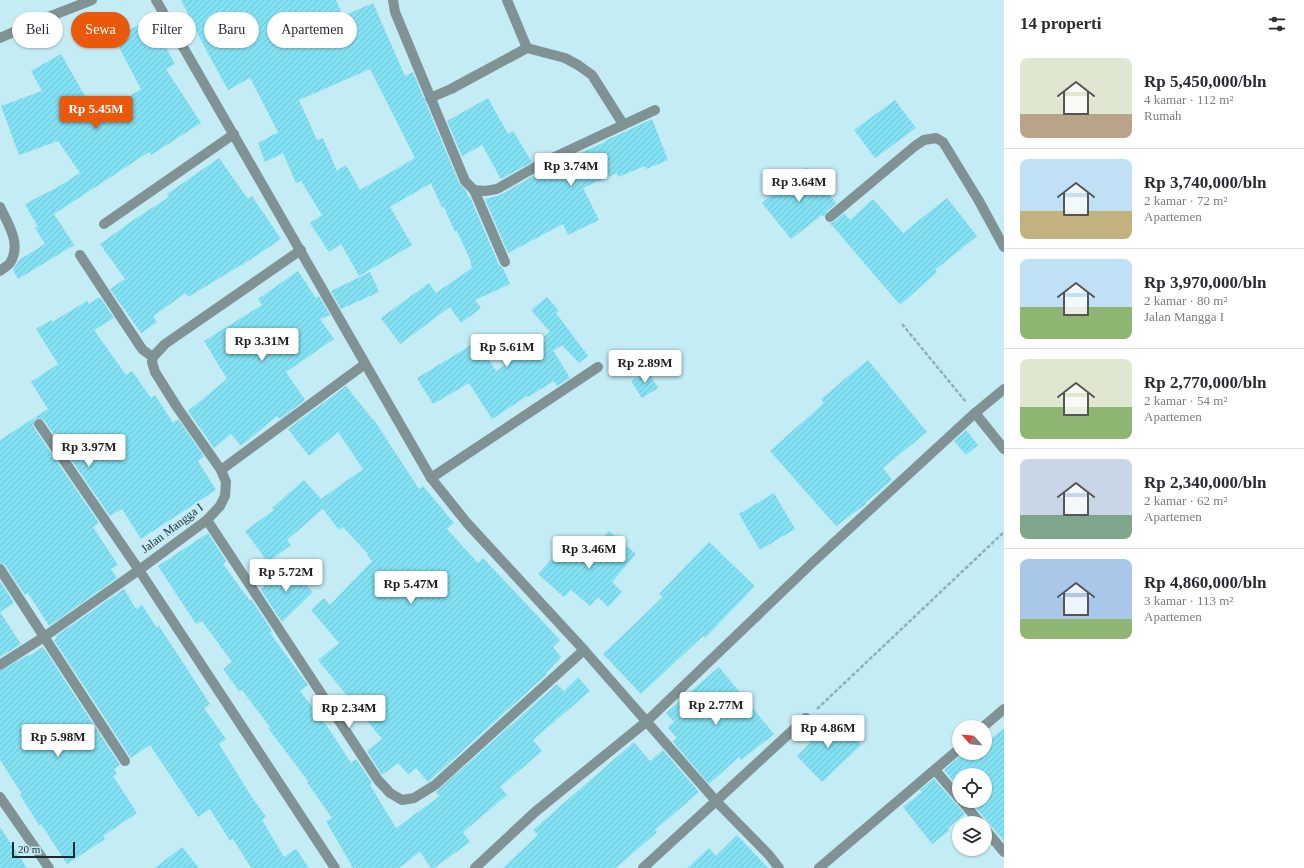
<!DOCTYPE html>
<html lang="id">
<meta charset="utf-8">
<style>
:root{--surface:#fff;--page:#f2f2f3;--text:#2b2b33;--muted:#7c7c81;--line:#e1e1e2;--accent:#ea580c}
body{margin:0;font-family:"Times New Roman",serif;background:var(--page);color:var(--text);height:100vh;display:flex;flex-direction:column;font-size:15px;white-space:nowrap}
*{box-sizing:border-box;margin:0}
p{font-size:13px;color:var(--muted)}
.icon{flex:none;width:22px;height:22px;fill:none;stroke:currentColor;stroke-width:2;stroke-linecap:round;stroke-linejoin:round}
.map{position:relative;flex:1;overflow:hidden}
.side{display:flex;flex-direction:column;background:var(--surface);width:300px}
.side>*{flex:none}
.hud{position:absolute;left:12px;top:12px;width:380px;height:36px;display:flex;gap:8px}
.needle{width:26px;rotate:297deg}
.tools{position:absolute;left:952px;top:720px;display:grid;gap:8px}
.tools a{display:grid;place-items:center;width:40px;height:40px;border-radius:50%;background:var(--surface);box-shadow:0 1px 3px #0004;font-size:20px}
.scale{position:absolute;left:12px;bottom:10px;width:63px;box-sizing:border-box;padding-left:4px;border:2px solid #1b2b2e;border-top:0;font-size:11px;line-height:14px;white-space:nowrap;color:#1b2b2e;-webkit-text-stroke:3px #c4ecf4;paint-order:stroke}
.price{position:absolute;translate:-50% -34px;padding:0 9px;border-radius:4px;background:#fff;color:#222;font-size:13px;line-height:26px;filter:drop-shadow(0 1px 2px #0008)}
.price::after{content:'';position:absolute;left:50%;top:24px;width:12px;height:9px;margin-left:-6px;background:inherit;clip-path:polygon(0 0,100% 0,50% 100%)}
.price.current{background:var(--accent);color:#fff}
ul{padding:0;list-style:none}
li{display:flex;align-items:center;gap:12px;height:100px;padding:0 16px}
li+li{border-top:1px solid var(--line)}
li span{display:grid;place-items:center;flex:none;width:112px;height:80px;border-radius:8px;color:#555}
li>.icon{margin-inline-start:auto}
span .icon{width:48px;height:48px;fill:#fffc;stroke-width:1}
li b{font-size:17px}
h2{display:flex;justify-content:space-between;align-items:center;height:48px;padding:0 16px;font-size:17px}
.pill{padding:0 14px;border-radius:18px;background:var(--surface);box-shadow:0 1px 3px #0004;font-size:14px;line-height:36px}
.pill.current{background:var(--accent);color:#fff}
main{display:flex;flex:1;min-height:0}
.map>svg:first-child{display:block}
.building{fill:url(#building-hatch);fill-rule:evenodd}
.lines{fill:none;stroke-linecap:round;stroke-linejoin:round}
.path{stroke:#8fb0b6;stroke-width:2.5;stroke-dasharray:4 2;stroke-linecap:butt}
.service{stroke:#819295;stroke-width:10}
.minor{stroke:#819295;stroke-width:10}
.labels{text-anchor:middle;dominant-baseline:central;stroke-width:4;stroke-linejoin:round;paint-order:stroke}
.street-label{font-size:12px;fill:#1b2b2e;stroke:#c4ecf4}
</style>
<main>
<div class="map">
<svg width="1004" height="868" viewBox="0 0 1004 868">
<defs>
<pattern id="building-hatch" width="6" height="6" patternUnits="userSpaceOnUse"><rect width="6" height="6" fill="#82e1f3"/><path d="M-1 1l2-2M0 6l6-6M5 7l2-2" fill="none" stroke="#70c1d1"/></pattern>
</defs>
<rect width="100%" height="100%" fill="#c4ecf4"/>
<g class="building">
<path d="M181 0H336L343 16 373 3 405 76 413 72 459 183 466 191 469 198 470 197 499 265 503 268 510 284 475 300 481 308 461 323 450 307 400 344 381 318 429 283 436 293 472 268 470 262H471L457 231 455 232 444 207 442 208 431 183 390 207 412 245 359 276 341 244 329 252 310 223 322 215 301 181 296 183 283 153 265 162 258 143 278 132 250 78 228 90 204 46ZM370 69 415 158 360 190 346 165 337 171 323 138 317 140 299 100Z"/>
<polygon points="150,19 175,64 166,69 201,123 151,155 149,152 54,214 74,245 18,279 13,270 19,260 45,244 35,228 38,227 25,204 58,187 80,173 58,141 19,155 1,106 42,91 31,71 61,54 97,117 141,89 114,38"/>
<polygon points="488,98 508,134 513,131 532,162 501,179 482,145 462,156 447,121"/>
<polygon points="895,100 916,128 875,158 854,130"/>
<polygon points="652,119 668,160 646,169 645,166 618,177 617,173 583,188 599,220 568,235 563,224 508,253 485,199 500,195 547,168 605,142 605,141"/>
<polygon points="219,158 248,199 252,196 281,239 241,266 241,265 188,297 186,293 153,316 157,322 141,333 110,289 125,279 100,244 135,219 169,197 167,194"/>
<polygon points="807,167 836,203 826,212 824,216 822,215 791,239 762,203"/>
<polygon points="947,198 977,236 935,270 937,272 900,305 830,223 834,222 844,213 850,220 873,199 903,233"/>
<polygon points="298,271 316,298 319,296 330,315 320,319 334,339 286,372 305,400 280,419 277,416 241,446 231,434 214,448 188,411 227,379 204,341 262,305 258,299"/>
<polygon points="370,272 379,292 341,309 331,291"/>
<polygon points="100,297 114,318 94,330 126,375 132,371 151,398 155,395 173,423 178,419 204,456 198,461 216,490 141,539 122,509 110,516 44,420 39,418 35,419 33,424 34,428 99,523 93,527 118,565 111,569 117,578 49,626 28,593 25,595 5,565 0,563 0,440 48,409 31,382 58,364 36,329 51,320 52,322 87,301 89,304"/>
<polygon points="547,297 559,311 556,313 588,356 579,363 562,345 553,351 553,350 570,378 557,386 554,381 528,397 527,396 492,419 469,383 433,404 417,378 478,341 496,371 546,340 543,337 550,332 531,310"/>
<polygon points="868,360 927,432 883,468 892,480 865,503 866,504 836,526 770,451 824,403 821,399"/>
<polygon points="648,371 658,388 642,398 631,381"/>
<polygon points="346,386 373,420 374,420 419,489 423,486 454,523 447,529 478,563 483,558 560,640 553,647 561,657 546,673 547,674 428,782 416,768 408,774 398,763 382,775 367,751 382,739 318,660 339,643 311,610 324,598 330,605 372,561 367,555 368,554 343,527 339,530 323,509 287,540 291,545 268,562 245,531 274,510 272,508 304,480 321,499 363,469 338,432 309,456 288,429"/>
<polygon points="966,430 978,445 966,455 954,441"/>
<polygon points="774,493 795,529 760,550 739,514"/>
<polygon points="609,531 636,554 612,582 622,592 608,607 598,597 590,606 571,590 564,597 538,574 568,540 586,557"/>
<polygon points="208,533 226,561 223,564 250,601 251,599 272,631 270,633 308,685 300,691 329,729 351,763 356,759 372,783 370,785 396,828 440,796 436,792 557,684 564,691 578,677 590,691 533,740 542,751 500,787 507,795 463,832 470,842 434,868 431,868 420,852 399,868 353,868 326,821 332,818 307,782 308,781 268,728 270,727 242,690 239,691 223,669 232,662 202,621 196,624 158,566"/>
<polygon points="709,542 755,586 705,638 703,636 641,694 603,654 663,597 659,594"/>
<polygon points="287,565 313,592 282,622 261,590"/>
<polygon points="0,581 14,603 0,612 21,644 0,657"/>
<polygon points="124,589 136,609 142,605 157,628 159,626 210,704 204,708 226,739 219,744 251,796 266,817 262,820 284,857 296,849 309,868 251,868 233,839 230,841 210,809 198,817 150,745 131,758 54,640 57,638 56,636"/>
<polygon points="43,647 120,765 114,769 117,774 113,776 137,813 103,836 105,839 67,864 41,824 39,825 20,795 22,794 0,760 0,671 28,655 29,656"/>
<polygon points="719,667 774,734 741,760 739,757 709,784 673,742 677,738 668,728 674,722 666,713"/>
<polygon points="836,718 861,745 822,782 797,756 811,742 805,736 819,723 825,729"/>
<polygon points="1004,728 1004,841 970,801 985,801 985,775 959,775 959,788 944,770 964,753 985,753 985,744"/>
<polygon points="634,742 650,761 663,750 699,792 655,830 657,832 616,868 503,868 538,835 533,830"/>
<polygon points="934,779 965,814 948,828 950,830 932,844 903,807 922,792 920,790"/>
<polygon points="0,827 11,844 27,868 0,868"/>
<polygon points="737,835 768,868 687,868 709,848 716,856"/>
<polygon points="182,847 199,868 155,868"/>
</g>
<g class="lines">
<g class="path">
<polyline points="902,324 966,402"/>
<polyline points="817,709 1004,532"/>
</g>
<g class="service">
<path d="M0 207C8 224 22 244 10 263 8 266 3 268 0 271"/>
<polyline points="975,413 1004,449"/>
<polyline points="983,727 1004,709"/>
<polyline points="935,770 959,798"/>
<polyline points="716,801 806,718"/>
<polyline points="962,801 980,823"/>
<polyline points="985,829 1004,852"/>
<polyline points="819,868 959,749"/>
</g>
<g class="minor">
<polyline points="156,0 431,478 467,523 584,650 716,801 769,855 779,868"/>
<polyline points="393,0 395,12 465,181 474,190 485,191 497,189 544,162 655,110"/>
<polyline points="507,0 527,48"/>
<polyline points="0,38 38,21 92,0"/>
<polyline points="430,98 451,89 527,48 565,58 578,65 592,75 623,124"/>
<polyline points="474,190 505,262"/>
<polyline points="830,217 915,146 924,140 936,138 943,142 979,201 1004,247"/>
<polyline points="104,224 234,134"/>
<polyline points="80,255 140,346 143,350 153,357"/>
<polyline points="39,424 139,570 335,868"/>
<polyline points="221,470 365,364"/>
<polyline points="431,478 598,367"/>
<polyline points="207,520 378,780 390,793 402,800 414,798 435,785 584,650"/>
<polyline points="0,569 125,761"/>
<polyline points="0,665 44,637 139,570 207,520 220,506 225,496 226,482 221,470 177,407 155,372 152,362 153,357 165,344 301,250"/>
<polyline points="0,797 49,868"/>
<polyline points="475,868 535,812 646,722 812,563 975,413 1004,389"/>
<polyline points="643,868 716,801"/>
</g>
</g>
<g class="labels">
<g class="street-label">
<text transform="translate(172 528) rotate(-37)">Jalan Mangga I</text>
</g>
</g>
</svg>
<div class="tools">
<a><svg class="needle" viewBox="-14 -14 28 28"><path d="M0-13l5 13h-10z" fill="#e53935"/><path d="M0 13l5-13h-10z" fill="#7c7c81"/></svg></a>
<a><svg class="icon" aria-label="locate" viewBox="0 0 24 24"><circle cx="12" cy="12" r="6"/><path d="M12 2v4M12 18v4M2 12h4M18 12h4"/></svg></a>
<a><svg class="icon" aria-label="layers" viewBox="0 0 24 24"><path d="M12 4l9 5-9 5-9-5zM3 14l9 5 9-5"/></svg></a>
</div>
<div class="scale">20 m</div>
<b class="price current" style="left:96px;top:130px">Rp 5.45M</b>
<b class="price" style="left:571px;top:187px">Rp 3.74M</b>
<b class="price" style="left:799px;top:203px">Rp 3.64M</b>
<b class="price" style="left:262px;top:362px">Rp 3.31M</b>
<b class="price" style="left:507px;top:368px">Rp 5.61M</b>
<b class="price" style="left:645px;top:384px">Rp 2.89M</b>
<b class="price" style="left:89px;top:468px">Rp 3.97M</b>
<b class="price" style="left:589px;top:570px">Rp 3.46M</b>
<b class="price" style="left:286px;top:593px">Rp 5.72M</b>
<b class="price" style="left:411px;top:605px">Rp 5.47M</b>
<b class="price" style="left:716px;top:726px">Rp 2.77M</b>
<b class="price" style="left:349px;top:729px">Rp 2.34M</b>
<b class="price" style="left:828px;top:749px">Rp 4.86M</b>
<b class="price" style="left:58px;top:758px">Rp 5.98M</b>
<div class="hud">
<a class="pill">Beli</a>
<a class="pill current">Sewa</a>
<a class="pill">Filter</a>
<a class="pill">Baru</a>
<a class="pill">Apartemen</a>
</div>
</div>
<section class="side">
<h2>14 properti<svg class="icon" aria-label="filters" viewBox="0 0 24 24"><path d="M4 7h16M4 17h16"/><circle cx="9" cy="7" r="2"/><circle cx="15" cy="17" r="2"/></svg></h2>
<ul>
<li><span style="background:linear-gradient(#dfe7d0 70%,#b9a48a 0)"><svg class="icon" aria-label="home" viewBox="0 0 24 24"><path d="M3 11l9-7 9 7M6 9v11h12V9"/></svg></span><div><b>Rp 5,450,000/bln</b><p>4 kamar · 112 m²</p><p>Rumah</p></div></li>
<li><span style="background:linear-gradient(#bfe0f5 65%,#c2b280 0)"><svg class="icon" aria-label="home" viewBox="0 0 24 24"><path d="M3 11l9-7 9 7M6 9v11h12V9"/></svg></span><div><b>Rp 3,740,000/bln</b><p>2 kamar · 72 m²</p><p>Apartemen</p></div></li>
<li><span style="background:linear-gradient(#bfe0f5 60%,#8fb573 0)"><svg class="icon" aria-label="home" viewBox="0 0 24 24"><path d="M3 11l9-7 9 7M6 9v11h12V9"/></svg></span><div><b>Rp 3,970,000/bln</b><p>2 kamar · 80 m²</p><p>Jalan Mangga I</p></div></li>
<li><span style="background:linear-gradient(#dfe7d0 60%,#8fb573 0)"><svg class="icon" aria-label="home" viewBox="0 0 24 24"><path d="M3 11l9-7 9 7M6 9v11h12V9"/></svg></span><div><b>Rp 2,770,000/bln</b><p>2 kamar · 54 m²</p><p>Apartemen</p></div></li>
<li><span style="background:linear-gradient(#c9d6e8 70%,#7fa58c 0)"><svg class="icon" aria-label="home" viewBox="0 0 24 24"><path d="M3 11l9-7 9 7M6 9v11h12V9"/></svg></span><div><b>Rp 2,340,000/bln</b><p>2 kamar · 62 m²</p><p>Apartemen</p></div></li>
<li><span style="background:linear-gradient(#a9c7e8 75%,#8fb573 0)"><svg class="icon" aria-label="home" viewBox="0 0 24 24"><path d="M3 11l9-7 9 7M6 9v11h12V9"/></svg></span><div><b>Rp 4,860,000/bln</b><p>3 kamar · 113 m²</p><p>Apartemen</p></div></li>
</ul>
</section>
</main>
